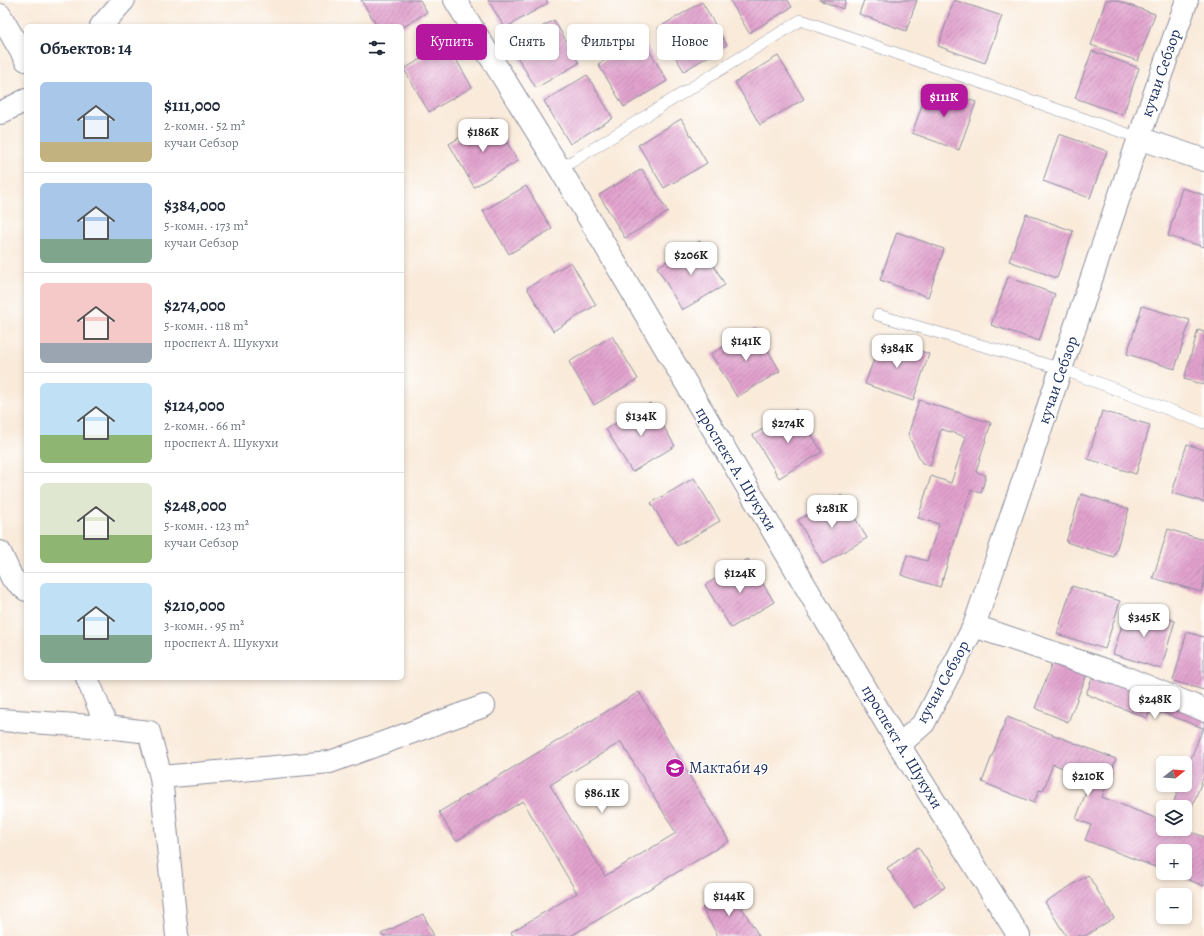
<!DOCTYPE html>
<html lang="ru">
<meta charset="utf-8">
<style>
:root{--surface:#fff;--page:#f2f2f3;--text:#1f2937;--muted:#747a83;--line:#e0e1e3;--accent:#b5179e}
body{margin:0;font-family:Alegreya,serif;background:var(--page);color:var(--text);height:100vh;display:flex;flex-direction:column;font-size:15px;white-space:nowrap}
*{box-sizing:border-box;margin:0}
p{font-size:13px;color:var(--muted)}
.icon{flex:none;width:22px;height:22px;fill:none;stroke:currentColor;stroke-width:2;stroke-linecap:round;stroke-linejoin:round}
.map{position:relative;flex:1;overflow:hidden}
.drawer{position:absolute;left:24px;top:24px;width:380px;height:656px;display:flex;flex-direction:column;background:var(--surface);border-radius:6px;box-shadow:0 2px 6px #0003}
.drawer>*{flex:none}
.guide{position:absolute;left:416px;top:24px;width:380px;height:36px;display:flex;gap:8px}
.needle{width:26px;rotate:73deg}
.tools{position:absolute;left:1156px;top:756px;display:grid;gap:8px}
.tools a{display:grid;place-items:center;width:36px;height:36px;border-radius:6px;background:var(--surface);box-shadow:0 2px 6px #0003;font-size:20px}
.price{position:absolute;translate:-50% -34px;padding:0 9px;border-radius:8px;background:#fff;color:#222;font-size:13px;line-height:26px;filter:drop-shadow(0 1px 2px #0008)}
.price::after{content:'';position:absolute;left:50%;top:24px;width:12px;height:9px;margin-left:-6px;background:inherit;clip-path:polygon(0 0,100% 0,50% 100%)}
.price.selected{background:var(--accent);color:#fff}
ul{padding:0;list-style:none}
li{display:flex;align-items:center;gap:12px;height:100px;padding:0 16px}
li+li{border-top:1px solid var(--line)}
li span{display:grid;place-items:center;flex:none;width:112px;height:80px;border-radius:6px;color:#555}
li>.icon{margin-inline-start:auto}
span .icon{width:48px;height:48px;fill:#fffc;stroke-width:1}
li b{font-size:17px}
h2{display:flex;justify-content:space-between;align-items:center;height:48px;padding:0 16px;font-size:17px}
.pill{padding:0 14px;border-radius:6px;background:var(--surface);box-shadow:0 2px 6px #0003;font-size:14px;line-height:36px}
.pill.selected{background:var(--accent);color:#fff}
.map>svg:first-child{display:block}
.building{fill:url(#building-hatch);fill-rule:evenodd}
.lines{fill:none;stroke-linecap:round;stroke-linejoin:round}
.service-casing{stroke:#8a8c9c;stroke-width:12}
.minor-casing{stroke:#8a8c9c;stroke-width:24}
.secondary-casing{stroke:#8a8c9c;stroke-width:24}
.service{stroke:#fff;stroke-width:11}
.minor{stroke:#fff;stroke-width:22}
.secondary{stroke:#fff;stroke-width:22}
.labels{text-anchor:middle;dominant-baseline:central;stroke-width:3;stroke-linejoin:round;paint-order:stroke}
.street-label{font-size:16px;fill:#1b2f5e;stroke:#fff}
.poi-label{font-size:16px;fill:#1b2f5e;stroke:#fff;text-anchor:start}
</style>
<div class="map">
<svg width="1204" height="936" viewBox="0 0 1204 936">
<defs>
<pattern id="building-hatch" width="6" height="6" patternUnits="userSpaceOnUse"><rect width="6" height="6" fill="#e2a2cd"/><path d="M-1 1l2-2M0 6l6-6M5 7l2-2" fill="none" stroke="#b684aa"/></pattern>
</defs>
<rect width="100%" height="100%" fill="#fff"/>
<filter id="ink" filterUnits="userSpaceOnUse"><feTurbulence type="fractalNoise" baseFrequency=".025" numOctaves="2"/><feDisplacementMap in="SourceGraphic" scale="8" xChannelSelector="R" yChannelSelector="G"/><feConvolveMatrix kernelMatrix="1 2 1 2 8 2 1 2 1" color-interpolation-filters="sRGB"/></filter>
<filter id="wash" filterUnits="userSpaceOnUse"><feTurbulence type="fractalNoise" baseFrequency=".012" numOctaves="4" result="noise"/><feDisplacementMap in="SourceGraphic" scale="16" xChannelSelector="R" yChannelSelector="G"/><feGaussianBlur stdDeviation="0.9" result="paint"/><feColorMatrix in="noise" values="0 0 0 0 0 0 0 0 0 0 0 0 0 0 0 0 0 1.4 0 .05"/><feComposite in="paint" operator="in"/></filter>
<g filter="url(#wash)">
<rect width="100%" height="100%" fill="#f9ead9"/>
<g id="blocks">
<g class="building">
<polygon points="361,0 420,0 427,12 402,28 402,26 377,26"/>
<polygon points="488,0 546,0 548,3 505,28"/>
<polygon points="730,0 788,0 792,7 749,33"/>
<polygon points="819,0 846,0 843,9"/>
<polygon points="864,0 917,0 906,31 859,14"/>
<polygon points="954,0 1002,16 985,63 938,46"/>
<polygon points="1106,0 1115,0 1155,14 1138,61 1091,45"/>
<polygon points="702,2 727,45 684,71 658,28"/>
<polygon points="554,20 579,63 536,88 510,45"/>
<polygon points="642,38 667,81 624,107 598,64"/>
<polygon points="447,44 472,87 429,112 404,69"/>
<polygon points="1092,51 1139,68 1123,115 1075,98"/>
<polygon points="778,56 804,99 760,125 735,82"/>
<polygon points="587,75 613,118 570,144 544,101"/>
<polygon points="929,86 976,102 959,150 912,133"/>
<polygon points="492,118 518,161 474,187 449,144"/>
<polygon points="681,119 707,163 664,188 638,145"/>
<polygon points="1059,134 1107,151 1090,198 1043,181"/>
<polygon points="642,169 668,212 625,238 599,195"/>
<polygon points="526,186 552,229 509,254 483,211"/>
<polygon points="1182,188 1204,195 1204,247 1168,236"/>
<polygon points="1026,214 1073,231 1057,278 1009,261"/>
<polygon points="897,232 944,249 928,297 880,280"/>
<polygon points="700,241 725,285 682,310 657,267"/>
<polygon points="571,262 596,305 553,331 527,288"/>
<polygon points="1008,277 1055,294 1039,341 991,325"/>
<polygon points="1142,306 1190,320 1175,369 1127,354"/>
<polygon points="755,328 780,371 737,397 711,354"/>
<polygon points="1198,330 1204,332 1204,385 1184,379"/>
<polygon points="612,336 638,379 594,405 569,362"/>
<polygon points="882,337 929,354 913,401 865,384"/>
<polygon points="919,400 991,423 976,472 986,475 981,493 971,490 940,587 901,575 907,555 927,561 939,524 918,518 931,476 951,483 966,437 941,429 930,466 922,463 908,435"/>
<polygon points="650,403 675,446 632,472 606,429"/>
<polygon points="796,409 822,452 779,478 753,435"/>
<polygon points="1102,411 1150,425 1136,474 1088,459"/>
<polygon points="1187,444 1204,450 1204,502 1172,493"/>
<polygon points="694,478 720,521 677,546 651,503"/>
<polygon points="1081,494 1129,509 1114,557 1066,542"/>
<polygon points="841,495 867,538 823,564 798,520"/>
<polygon points="1168,529 1204,540 1204,583 1201,592 1153,578"/>
<polygon points="748,559 774,602 731,628 705,585"/>
<polygon points="1072,586 1120,601 1105,649 1057,634"/>
<polygon points="1128,606 1175,621 1161,669 1113,654"/>
<polygon points="1187,632 1204,637 1204,690 1173,681"/>
<polygon points="1055,656 1089,669 1068,722 1035,708"/>
<polygon points="1097,666 1204,709 1204,776 1189,814 1185,812 1185,807 1172,807 1180,785 1185,785 1185,773 1203,728 1151,708 1147,718 1086,694"/>
<path d="M639 692 729 841 571 936H513L511 932 577 893 523 801 456 841 439 812ZM621 742 676 833 605 876 550 785Z"/>
<polygon points="1007,717 1116,759 1102,797 1163,821 1163,829 1184,829 1204,837 1204,886 1171,873 1185,873 1185,851 1163,851 1163,870 1085,840 1091,825 1076,819 1091,779 1053,764 1043,791 1039,790 1034,803 982,782"/>
<polygon points="918,847 945,887 914,908 887,868"/>
<polygon points="1088,875 1114,918 1085,936 1066,936 1045,902"/>
<polygon points="731,890 759,936 718,936 702,908"/>
<polygon points="423,914 434,936 382,936 381,934"/>
</g>
</g>
</g>
<g filter="url(#ink)">
<use href="#blocks" fill-opacity="0" stroke="#8a8c9c" stroke-width="1"/>
<g class="lines">
<defs>
<g id="service">
<polyline points="560,169 801,20 1139,138"/>
<polyline points="878,315 1062,369 1204,423"/>
</g>
<g id="minor">
<polyline points="0,15 26,60"/>
<polyline points="101,26 124,0"/>
<polyline points="0,113 26,100"/>
<polyline points="1139,138 1204,160"/>
<polyline points="0,552 12,578 26,590"/>
<polyline points="974,626 1117,674 1204,710"/>
<polyline points="87,678 107,727"/>
<polyline points="0,720 107,727 149,732 161,777 177,936"/>
<polyline points="161,777 330,762 484,706"/>
</g>
<g id="secondary">
<polyline points="455,0 560,169 899,745 1019,936"/>
<polyline points="899,745 924,723 974,626 1139,138 1187,0"/>
</g>
</defs>
<use href="#service" class="service-casing"/>
<use href="#minor" class="minor-casing"/>
<use href="#secondary" class="secondary-casing"/>
<use href="#service" class="service"/>
<use href="#minor" class="minor"/>
<use href="#secondary" class="secondary"/>
</g>
</g>
<defs>
<symbol id="school-disc" viewBox="-11 -11 22 22"><circle r="9.5" fill="#b5179e" stroke="#fff"/><path d="M0-5L7-2L0 1L-7-2ZM-4 1L0 2.5L4 1V4Q0 6-4 4Z" fill="#fff"/></symbol>
</defs>
<g fill-rule="evenodd">
<use href="#school-disc" x="664" y="757" width="22" height="22"/>
</g>
<g class="labels">
<g class="street-label">
<text transform="translate(1161 73) rotate(-71)">кучаи Себзор</text>
<text transform="translate(1058 380) rotate(-71)">кучаи Себзор</text>
<text transform="translate(736 469) rotate(59)">проспект А. Шукухи</text>
<text transform="translate(943 682) rotate(-61)">кучаи Себзор</text>
<text transform="translate(902 747) rotate(59)">проспект А. Шукухи</text>
</g>
<g class="poi-label">
<text x="689" y="768">Мактаби 49</text>
</g>
</g>
</svg>
<div class="tools">
<a><svg class="needle" viewBox="-14 -14 28 28"><path d="M0-13l5 13h-10z" fill="#e53935"/><path d="M0 13l5-13h-10z" fill="#747a83"/></svg></a>
<a><svg class="icon" aria-label="layers" viewBox="0 0 24 24"><path d="M12 4l9 5-9 5-9-5zM3 14l9 5 9-5"/></svg></a>
<a>+</a>
<a>−</a>
</div>
<b class="price selected" style="left:944px;top:118px">$111K</b>
<b class="price" style="left:483px;top:153px">$186K</b>
<b class="price" style="left:691px;top:276px">$206K</b>
<b class="price" style="left:746px;top:362px">$141K</b>
<b class="price" style="left:897px;top:369px">$384K</b>
<b class="price" style="left:641px;top:437px">$134K</b>
<b class="price" style="left:788px;top:444px">$274K</b>
<b class="price" style="left:832px;top:529px">$281K</b>
<b class="price" style="left:740px;top:594px">$124K</b>
<b class="price" style="left:1144px;top:638px">$345K</b>
<b class="price" style="left:1155px;top:720px">$248K</b>
<b class="price" style="left:1088px;top:797px">$210K</b>
<b class="price" style="left:602px;top:814px">$86.1K</b>
<b class="price" style="left:729px;top:917px">$144K</b>
<div class="guide">
<a class="pill selected">Купить</a>
<a class="pill">Снять</a>
<a class="pill">Фильтры</a>
<a class="pill">Новое</a>
</div>
<section class="drawer">
<h2>Объектов: 14<svg class="icon" aria-label="filters" viewBox="0 0 24 24"><path d="M4 7h16M4 17h16"/><circle cx="9" cy="7" r="2"/><circle cx="15" cy="17" r="2"/></svg></h2>
<ul>
<li><span style="background:linear-gradient(#a9c7e8 75%,#c2b280 0)"><svg class="icon" aria-label="home" viewBox="0 0 24 24"><path d="M3 11l9-7 9 7M6 9v11h12V9"/></svg></span><div><b>$111,000</b><p>2-комн. · 52 m²</p><p>кучаи Себзор</p></div></li>
<li><span style="background:linear-gradient(#a9c7e8 70%,#7fa58c 0)"><svg class="icon" aria-label="home" viewBox="0 0 24 24"><path d="M3 11l9-7 9 7M6 9v11h12V9"/></svg></span><div><b>$384,000</b><p>5-комн. · 173 m²</p><p>кучаи Себзор</p></div></li>
<li><span style="background:linear-gradient(#f6c9c9 75%,#9aa5b1 0)"><svg class="icon" aria-label="home" viewBox="0 0 24 24"><path d="M3 11l9-7 9 7M6 9v11h12V9"/></svg></span><div><b>$274,000</b><p>5-комн. · 118 m²</p><p>проспект А. Шукухи</p></div></li>
<li><span style="background:linear-gradient(#bfe0f5 65%,#8fb573 0)"><svg class="icon" aria-label="home" viewBox="0 0 24 24"><path d="M3 11l9-7 9 7M6 9v11h12V9"/></svg></span><div><b>$124,000</b><p>2-комн. · 66 m²</p><p>проспект А. Шукухи</p></div></li>
<li><span style="background:linear-gradient(#dfe7d0 65%,#8fb573 0)"><svg class="icon" aria-label="home" viewBox="0 0 24 24"><path d="M3 11l9-7 9 7M6 9v11h12V9"/></svg></span><div><b>$248,000</b><p>5-комн. · 123 m²</p><p>кучаи Себзор</p></div></li>
<li><span style="background:linear-gradient(#bfe0f5 65%,#7fa58c 0)"><svg class="icon" aria-label="home" viewBox="0 0 24 24"><path d="M3 11l9-7 9 7M6 9v11h12V9"/></svg></span><div><b>$210,000</b><p>3-комн. · 95 m²</p><p>проспект А. Шукухи</p></div></li>
</ul>
</section>
</div>
